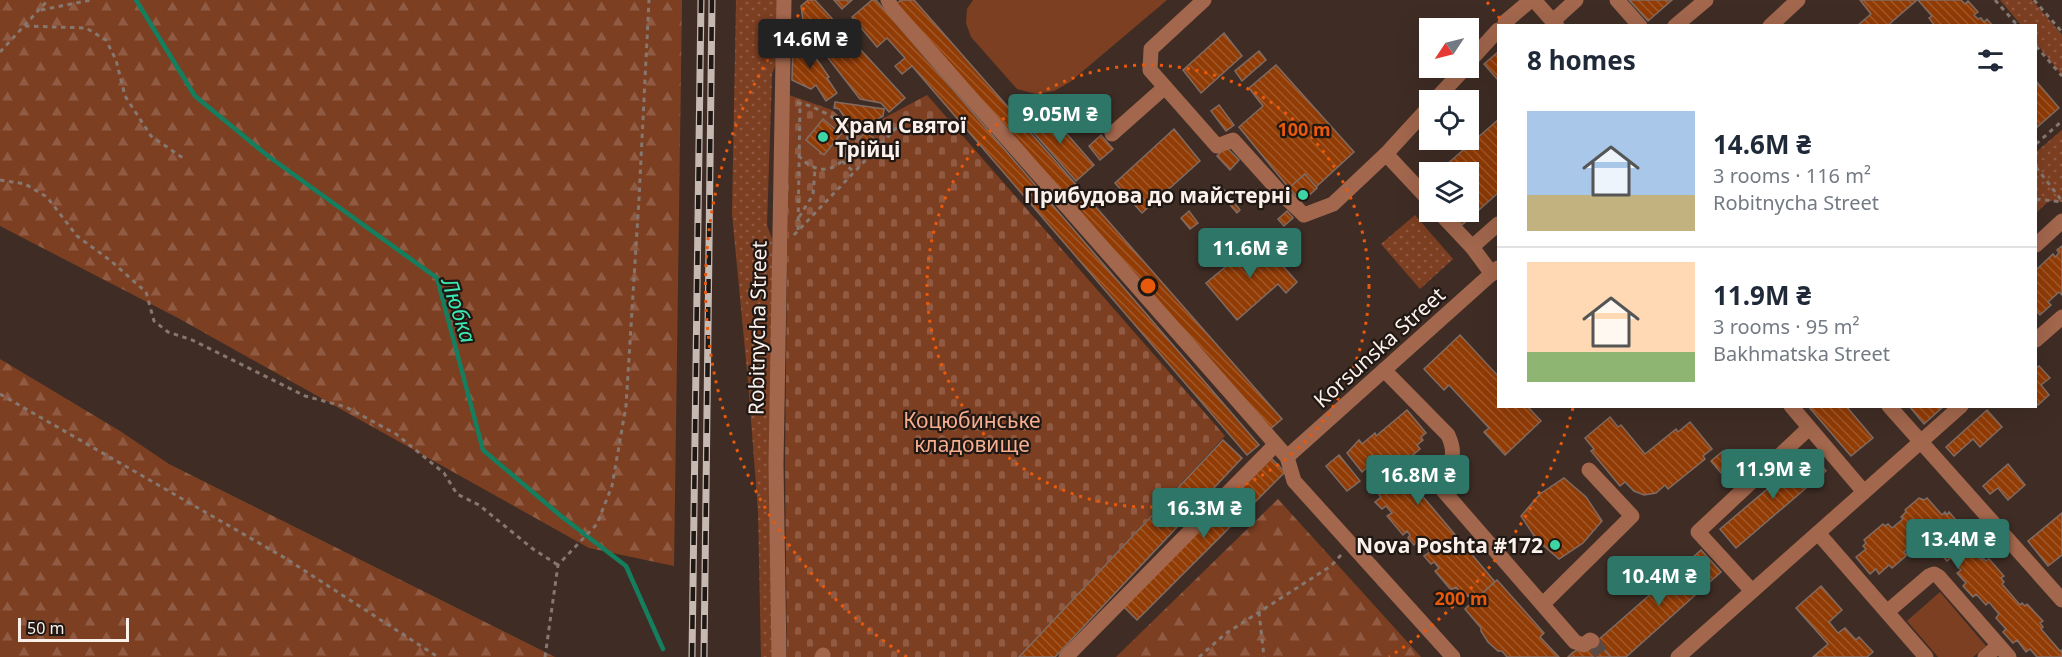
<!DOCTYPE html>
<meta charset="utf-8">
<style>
:root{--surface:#fff;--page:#f2f2f3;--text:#1f2937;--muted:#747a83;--line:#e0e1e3;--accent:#2d7668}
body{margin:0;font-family:"Noto Sans",sans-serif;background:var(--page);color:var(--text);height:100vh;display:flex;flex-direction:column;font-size:22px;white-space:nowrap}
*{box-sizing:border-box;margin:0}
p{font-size:20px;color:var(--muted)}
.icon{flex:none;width:33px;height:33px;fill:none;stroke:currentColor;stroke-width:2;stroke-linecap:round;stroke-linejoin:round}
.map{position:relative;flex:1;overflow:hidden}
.details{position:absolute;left:1497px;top:24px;width:540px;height:384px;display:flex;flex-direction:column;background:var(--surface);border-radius:0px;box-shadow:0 6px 24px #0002}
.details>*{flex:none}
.needle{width:39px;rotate:235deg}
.buttons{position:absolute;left:1419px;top:18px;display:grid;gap:12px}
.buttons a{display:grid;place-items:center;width:60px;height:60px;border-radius:0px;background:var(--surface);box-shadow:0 6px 24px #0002;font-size:30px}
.scale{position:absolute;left:18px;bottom:15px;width:111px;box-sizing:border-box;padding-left:6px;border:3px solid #fcf0ea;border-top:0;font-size:16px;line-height:21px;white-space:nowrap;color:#fcf0ea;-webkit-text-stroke:4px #201814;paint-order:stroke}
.price{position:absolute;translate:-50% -51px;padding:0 14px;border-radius:6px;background:var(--accent);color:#fff;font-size:20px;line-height:39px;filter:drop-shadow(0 2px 3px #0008)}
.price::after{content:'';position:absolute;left:50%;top:36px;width:18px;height:14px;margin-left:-9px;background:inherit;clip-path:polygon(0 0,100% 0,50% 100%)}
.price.selected{background:#222;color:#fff}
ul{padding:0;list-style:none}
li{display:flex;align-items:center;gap:18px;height:150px;padding:0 30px}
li+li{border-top:2px solid var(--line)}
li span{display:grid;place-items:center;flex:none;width:168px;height:120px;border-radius:0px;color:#555}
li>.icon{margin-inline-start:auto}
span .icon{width:72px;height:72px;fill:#fffc;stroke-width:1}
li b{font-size:26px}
h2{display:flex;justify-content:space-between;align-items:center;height:72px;padding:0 30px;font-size:26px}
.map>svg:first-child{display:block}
.grass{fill:url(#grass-dots)}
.forest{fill:url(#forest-firs)}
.cemetery{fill:url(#cemetery-stones)}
.pitch{fill:#7d3f22}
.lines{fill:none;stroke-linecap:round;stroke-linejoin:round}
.stream{stroke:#157e5e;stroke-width:4.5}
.building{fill:url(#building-back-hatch);stroke:#806c63;stroke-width:1.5}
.minor-tunnel{stroke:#5b4a43;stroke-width:15;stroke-dasharray:15 8;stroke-linecap:butt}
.path{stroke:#86776f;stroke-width:3;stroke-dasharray:4.5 4.5;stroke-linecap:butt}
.minor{stroke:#a2674d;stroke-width:15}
.rail-casing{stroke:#c6b9b2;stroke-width:7}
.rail{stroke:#201814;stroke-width:4.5;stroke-dasharray:14;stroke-linecap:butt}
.ring{fill:none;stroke:#e8590c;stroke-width:3;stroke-dasharray:3 6}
.poi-dot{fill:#3ed4a3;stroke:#201814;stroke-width:2}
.labels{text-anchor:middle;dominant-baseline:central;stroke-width:4.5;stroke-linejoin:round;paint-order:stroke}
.poi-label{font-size:21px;font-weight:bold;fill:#fcf0ea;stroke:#201814;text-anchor:end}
.street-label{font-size:21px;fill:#fcf0ea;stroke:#201814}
.park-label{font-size:21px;fill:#f6ae8e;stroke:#201814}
.water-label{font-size:22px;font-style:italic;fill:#3aeab2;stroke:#201814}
.centre{fill:#e8590c;stroke:#201814;stroke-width:3}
.ring-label{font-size:18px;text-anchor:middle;font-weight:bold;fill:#e8590c;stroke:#201814;stroke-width:4.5;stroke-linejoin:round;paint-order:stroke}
</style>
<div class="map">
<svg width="2062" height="657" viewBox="0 0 2062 657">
<defs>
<pattern id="grass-dots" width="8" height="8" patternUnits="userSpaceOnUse" patternTransform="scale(1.5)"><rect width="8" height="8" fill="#7d3f22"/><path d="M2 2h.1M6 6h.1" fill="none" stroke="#905b42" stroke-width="1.8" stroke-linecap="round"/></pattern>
<pattern id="forest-firs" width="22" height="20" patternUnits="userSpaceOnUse" patternTransform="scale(1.5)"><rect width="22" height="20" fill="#7d3f22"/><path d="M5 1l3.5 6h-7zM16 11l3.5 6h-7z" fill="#905b42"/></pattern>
<pattern id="cemetery-stones" width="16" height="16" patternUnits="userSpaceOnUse" patternTransform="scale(1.5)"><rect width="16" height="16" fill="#7d3f22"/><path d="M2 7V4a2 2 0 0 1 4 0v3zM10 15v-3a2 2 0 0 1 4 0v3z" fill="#905b42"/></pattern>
<pattern id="building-back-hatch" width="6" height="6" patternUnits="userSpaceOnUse" patternTransform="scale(1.5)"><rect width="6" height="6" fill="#913b05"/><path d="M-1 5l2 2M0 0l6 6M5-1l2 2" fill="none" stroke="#a1582a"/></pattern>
</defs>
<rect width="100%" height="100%" fill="#3f2d25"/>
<g class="grass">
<polygon points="736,0 778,0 777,61 772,74 767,225 772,239 774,657 761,657 758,511 748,381 732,214"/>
<polygon points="2000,0 2032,0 2062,35 2062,75 2036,43 2036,26 2021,25"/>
<polygon points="2062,130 2062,202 2049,201 2036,213 2036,152"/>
<polygon points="1415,215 1453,259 1420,289 1381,244"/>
</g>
<g class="forest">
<polygon points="0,0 682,0 674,566 589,548 178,318 0,226"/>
<polygon points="0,359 120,431 169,464 555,657 0,657"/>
<polygon points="1278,499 1421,657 1116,657"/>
</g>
<polygon class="cemetery" points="789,95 832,110 858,132 927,95 1225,436 1019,657 787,657 785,464"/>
<g class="pitch">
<polygon points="973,0 1167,0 1070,82 1054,91 1036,94 1017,89 971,37 966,23 967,9"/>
<polygon points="1940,592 1986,646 1973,657 1938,657 1907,621"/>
</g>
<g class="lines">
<polyline class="stream" points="136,0 195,96 268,156 437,278 483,450 561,516 626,566 663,649"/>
</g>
<g class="building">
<polygon points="808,0 815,0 905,98 889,112 881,103 860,99 804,27 801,6"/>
<polygon points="834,0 852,0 842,9"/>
<polygon points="872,0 876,0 1259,445 1247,455 912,66 902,74 895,66 905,58 887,38 877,47 852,17"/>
<polygon points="901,0 914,0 1282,419 1269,430 896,4"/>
<polygon points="1629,0 1672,0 1648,21"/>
<polygon points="1860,0 1917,0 1887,26 1857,26 1871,14"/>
<polygon points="1918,0 1961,0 1965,4 1968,1 1978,12 1974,15 1978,19 1981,18 1984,22 1987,19 1993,26 1935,26 1929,18 1932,16"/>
<polygon points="1224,33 1242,56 1201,93 1183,70"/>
<polygon points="802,38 829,77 827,78 837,93 826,101 816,85 811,89 792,80 793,41"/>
<polygon points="1259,51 1266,60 1242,81 1235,71"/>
<polygon points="1498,52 1498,80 1484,64"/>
<polygon points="1276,65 1354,152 1316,187 1305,174 1289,188 1239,127 1263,106 1249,88"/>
<polygon points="2036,81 2059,108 2036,128"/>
<polygon points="835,102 884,109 883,116 870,124 855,124 843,115 839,109 834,108"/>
<polygon points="1219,105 1234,125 1226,131 1211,111"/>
<polygon points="1045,109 1094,165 1076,181 1027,125"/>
<polygon points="823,119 841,134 824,155 806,140"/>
<polygon points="1498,120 1498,193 1462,225 1450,212 1468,212 1468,172 1438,172"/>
<polygon points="1174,129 1200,161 1142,213 1115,183"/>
<polygon points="866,132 876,140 867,149 858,140"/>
<polygon points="1101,135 1113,149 1100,160 1089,146"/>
<polygon points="1226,147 1239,160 1230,170 1217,156"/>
<polygon points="1305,174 1317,188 1302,202 1289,188"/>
<polygon points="1224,190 1240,210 1237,213 1220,193"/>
<polygon points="1189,211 1198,223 1190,229 1181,218"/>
<polygon points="1287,211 1293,218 1284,226 1278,219"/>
<polygon points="1259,239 1297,282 1286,293 1278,284 1237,320 1206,283"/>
<polygon points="2062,246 2062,295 2059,292 2048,302 2051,305 2040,315 2037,312 2036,313 2036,270 2053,254 2055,257 2059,253 2057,250"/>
<polygon points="1460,335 1498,376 1498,406 1527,406 1541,421 1505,455 1484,432 1489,428 1449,385 1444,390 1424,369"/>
<polygon points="2039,366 2050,378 2041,385 2049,395 2038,405 2036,402 2036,368"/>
<polygon points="1808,406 1846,406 1873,438 1851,456"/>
<polygon points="1909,406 1944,406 1924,424"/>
<polygon points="1407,410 1426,433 1421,437 1423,440 1417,445 1420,449 1395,470 1400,476 1403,473 1495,582 1473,601 1468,595 1462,600 1456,593 1459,591 1456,587 1451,590 1435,571 1439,568 1434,562 1431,564 1424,556 1430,552 1420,539 1414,545 1408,538 1410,535 1407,531 1403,535 1387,516 1392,513 1386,506 1382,509 1375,502 1381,497 1376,491 1379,489 1373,481 1376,479 1371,473 1374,471 1370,465 1362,472 1347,453 1359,440 1362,444 1375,433 1376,436"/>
<polygon points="1987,410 2002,427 1980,447 1973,439 1954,456 1946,447"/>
<polygon points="1610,417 1618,427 1621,425 1645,454 1676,429 1678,432 1690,422 1712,449 1703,456 1705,459 1668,489 1665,485 1656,493 1644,495 1634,491 1625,482 1620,486 1591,451 1594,449 1585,438"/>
<polygon points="1223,440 1242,458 1055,657 1019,657"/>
<polygon points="1723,451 1732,462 1721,473 1711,461"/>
<polygon points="1811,452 1826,471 1736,548 1720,529"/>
<polygon points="1339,455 1360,481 1347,491 1326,466"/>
<polygon points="1271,458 1285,472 1137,620 1123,606"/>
<polygon points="2008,464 2025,485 2008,500 1998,488 1990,494 1983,486"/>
<polygon points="1564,478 1586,497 1602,521 1583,543 1559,559 1537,540 1521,516 1540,494"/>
<polygon points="1919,498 1924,500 1927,498 1942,515 1945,512 1947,515 1949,512 1965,530 1962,532 1965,536 1962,538 1981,560 1983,558 1986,561 1989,559 2004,576 2001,578 2004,582 2002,584 2020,605 2022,603 2025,606 2027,604 2043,621 2040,623 2043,627 2041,629 2060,651 2062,650 2062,657 2037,657 2030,649 2026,652 2017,640 2013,643 2003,632 2006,629 1996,618 1999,614 1989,602 1986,605 1976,594 1973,597 1963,586 1966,583 1957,573 1961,570 1951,558 1947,561 1937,550 1934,553 1924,541 1927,538 1922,531 1913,539 1916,542 1904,552 1907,555 1892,568 1889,565 1879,574 1876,569 1870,574 1856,557 1866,549 1863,546 1866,543 1864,540 1883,524 1885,526 1888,524 1892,528 1903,519 1901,517 1906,512 1905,510"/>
<polygon points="2062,513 2062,555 2048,566 2028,541"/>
<polygon points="1701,550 1721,572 1626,657 1611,657 1597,641"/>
<polygon points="1497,580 1544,633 1540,637 1559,657 1507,657 1502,651 1498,651 1488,642 1481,631 1481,628 1465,609"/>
<polygon points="1821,586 1842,610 1829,622 1838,633 1845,628 1856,640 1859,637 1873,652 1867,657 1813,657 1828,644 1796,608"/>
<polygon points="1595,639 1611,657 1568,657 1572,653"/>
</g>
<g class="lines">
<polyline class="minor-tunnel" points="1592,641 1604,657"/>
<g class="path">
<polyline points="1995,0 2018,26"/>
<polyline points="2034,0 2062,32"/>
<polyline points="41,10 91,0"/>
<polyline points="25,26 86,28 106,40 116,60 125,96 151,136 183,158"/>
<polyline points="2036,46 2062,76"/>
<polyline points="0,52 48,0"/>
<path d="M797 103C809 104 817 109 827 114 875 140 832 194 799 156"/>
<polyline points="2036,144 2062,121"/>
<polyline points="842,161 854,172"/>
<polyline points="2036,167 2062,201"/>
<polyline points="0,180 25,184 47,197 77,236 111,261 146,292 154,321 168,332 192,340 305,396 346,407 396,434 444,473 457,494 479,505 533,549 558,565"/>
<polyline points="2036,199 2062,202"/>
<polyline points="799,217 813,195 815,169"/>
<polyline points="798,230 800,103"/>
<polyline points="794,235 900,124"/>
<polyline points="0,394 285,558 438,657"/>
<polyline points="1259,612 1264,657"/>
<polyline points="545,657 558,565 597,524 612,486 626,406 639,199 649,0"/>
<polyline points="1199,657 1225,634 1331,566 1341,555"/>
</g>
<g class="minor">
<polyline points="888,0 892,8 1287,457 1294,481 1453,657"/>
<polyline points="1204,0 1151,49 1150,70 1217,146 1233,140 1279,191 1304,215 1333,204 1386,154 1430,201"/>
<polyline points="1534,0 1557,26"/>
<polyline points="1617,0 1640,26"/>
<polyline points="1553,21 1576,0"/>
<polyline points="1508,26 1505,22 1531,0"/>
<polyline points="1675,26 1706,0"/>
<polyline points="1770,26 1798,0"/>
<polyline points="1468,63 1498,30"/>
<polyline points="1435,100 1465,68"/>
<polyline points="1112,134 1165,87"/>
<polyline points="1386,154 1430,106"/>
<polyline points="1439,212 1472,247 1492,274"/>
<polyline points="2036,245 2062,221"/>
<polyline points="1472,247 1498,224"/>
<polyline points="2036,340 2062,317"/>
<path d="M1384 370 1448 435C1458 457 1451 465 1434 480L1575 642 1584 645 1590 640 1592 641"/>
<polyline points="1791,406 1864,492"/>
<polyline points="1889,406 2062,600"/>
<polyline points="1287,457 1498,268"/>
<polyline points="1818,533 1926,657"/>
<polyline points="1752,591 1698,532 1809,428"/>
<polyline points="1543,604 1632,516 1589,470"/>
<polyline points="1887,612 1929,576 1934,574 1939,577 2009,657"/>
<polyline points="779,657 776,464 784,0"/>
<polyline points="822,657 823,655"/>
<polyline points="1066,657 1275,445"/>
<polyline points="1678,657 1961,406"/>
<polyline points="1985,657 1998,646"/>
</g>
<defs>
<g id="rail">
<polyline points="692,657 701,0"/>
<polyline points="704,657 712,0"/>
</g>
</defs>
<use href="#rail" class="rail-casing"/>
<use href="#rail" class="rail"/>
</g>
<g class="ring">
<circle cx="1148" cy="286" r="221"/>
<path d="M1573 408A442 442 0 0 1 1389 657M907 657A442 442 0 0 1 809 2M1487 2A442 442 0 0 1 1503 23"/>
</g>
<g class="poi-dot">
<circle cx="823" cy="137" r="6"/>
<circle cx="1303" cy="195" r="6"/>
<circle cx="1555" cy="545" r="6"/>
</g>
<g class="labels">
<g class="poi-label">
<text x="835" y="125" text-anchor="start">Храм Святої<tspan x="835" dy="24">Трійці</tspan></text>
<text x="1291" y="195">Прибудова до майстерні</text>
<text x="1543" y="545">Nova Poshta #172</text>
</g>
<g class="street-label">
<text transform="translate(757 328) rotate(-89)">Robitnycha Street</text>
<text transform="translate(1379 347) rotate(-42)">Korsunska Street</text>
</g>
<g class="park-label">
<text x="972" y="420">Коцюбинське<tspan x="972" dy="24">кладовище</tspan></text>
</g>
<g class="water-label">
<text transform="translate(460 310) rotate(72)">Любка</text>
</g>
</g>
<circle cx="1148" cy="286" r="9" class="centre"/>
<g class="ring-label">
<text x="1304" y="136">100 m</text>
<text x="1461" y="605">200 m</text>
</g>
</svg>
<div class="buttons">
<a><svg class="needle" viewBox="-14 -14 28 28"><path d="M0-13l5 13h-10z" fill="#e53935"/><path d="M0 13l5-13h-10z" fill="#747a83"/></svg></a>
<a><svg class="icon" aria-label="locate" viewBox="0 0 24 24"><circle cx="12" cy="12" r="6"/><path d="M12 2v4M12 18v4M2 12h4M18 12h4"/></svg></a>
<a><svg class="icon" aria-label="layers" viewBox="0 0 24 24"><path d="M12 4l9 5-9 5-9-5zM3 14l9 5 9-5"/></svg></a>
</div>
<div class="scale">50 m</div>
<b class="price selected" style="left:810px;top:70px">14.6M ₴</b>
<b class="price" style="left:1060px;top:145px">9.05M ₴</b>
<b class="price" style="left:1250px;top:279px">11.6M ₴</b>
<b class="price" style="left:1773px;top:500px">11.9M ₴</b>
<b class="price" style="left:1418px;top:506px">16.8M ₴</b>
<b class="price" style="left:1204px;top:539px">16.3M ₴</b>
<b class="price" style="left:1958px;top:570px">13.4M ₴</b>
<b class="price" style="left:1659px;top:607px">10.4M ₴</b>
<section class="details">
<h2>8 homes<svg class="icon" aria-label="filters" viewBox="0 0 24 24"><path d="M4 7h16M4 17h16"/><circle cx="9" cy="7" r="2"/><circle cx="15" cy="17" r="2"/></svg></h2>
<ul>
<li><span style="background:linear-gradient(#a9c7e8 70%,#c2b280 0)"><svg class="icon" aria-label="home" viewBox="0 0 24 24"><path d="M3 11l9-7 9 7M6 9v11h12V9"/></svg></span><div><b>14.6M ₴</b><p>3 rooms · 116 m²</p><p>Robitnycha Street</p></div></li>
<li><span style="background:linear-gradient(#ffd9b3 75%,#8fb573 0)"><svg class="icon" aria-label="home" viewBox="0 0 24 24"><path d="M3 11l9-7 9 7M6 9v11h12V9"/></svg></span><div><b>11.9M ₴</b><p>3 rooms · 95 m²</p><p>Bakhmatska Street</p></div></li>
</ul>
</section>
</div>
